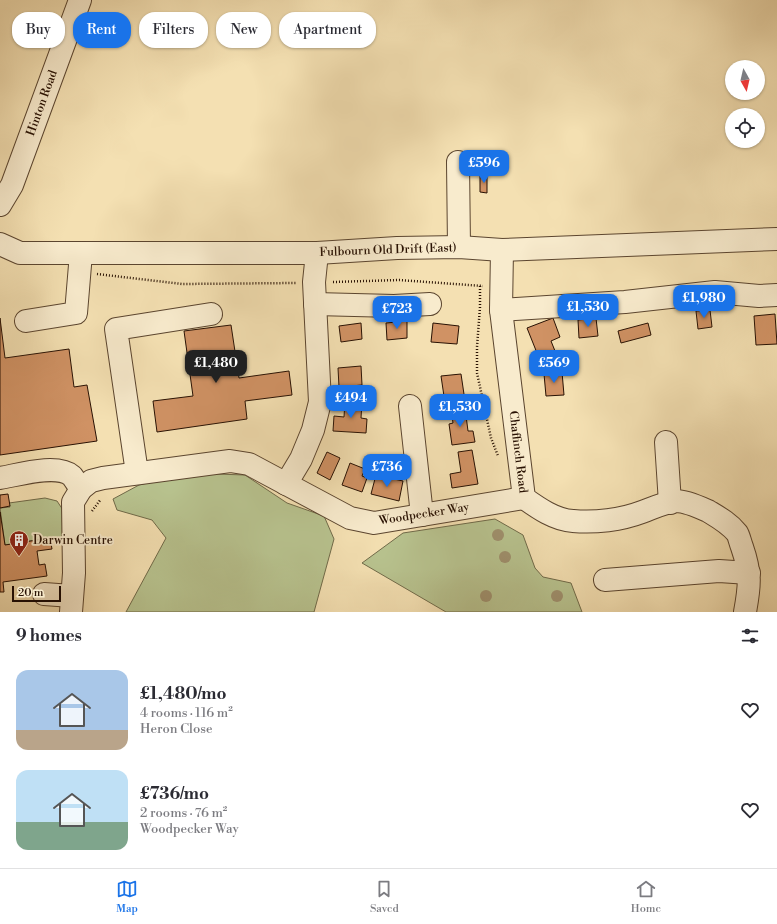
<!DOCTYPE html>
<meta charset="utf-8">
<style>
:root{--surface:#fff;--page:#f7f7f7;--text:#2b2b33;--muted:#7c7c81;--line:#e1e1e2;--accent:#1a73e8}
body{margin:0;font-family:"Libre Bodoni",serif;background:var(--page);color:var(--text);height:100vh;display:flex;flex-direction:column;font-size:15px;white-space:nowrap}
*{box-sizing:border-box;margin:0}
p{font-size:13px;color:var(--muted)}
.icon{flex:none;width:22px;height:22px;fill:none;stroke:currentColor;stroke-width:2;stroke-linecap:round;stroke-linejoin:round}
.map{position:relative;height:612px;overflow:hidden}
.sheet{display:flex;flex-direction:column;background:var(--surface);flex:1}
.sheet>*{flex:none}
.guide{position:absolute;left:12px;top:12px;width:400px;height:36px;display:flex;gap:8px}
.needle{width:26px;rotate:172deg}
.controls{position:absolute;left:725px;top:60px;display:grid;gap:8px}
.controls a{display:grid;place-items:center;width:40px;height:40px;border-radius:50%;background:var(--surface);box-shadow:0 1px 3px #0004;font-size:20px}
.scale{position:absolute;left:12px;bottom:10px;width:49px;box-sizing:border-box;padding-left:4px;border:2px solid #281103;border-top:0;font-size:11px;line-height:14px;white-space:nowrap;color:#281103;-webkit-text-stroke:3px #f8ebcd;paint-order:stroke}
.price{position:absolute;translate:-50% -34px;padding:0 9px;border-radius:8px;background:var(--accent);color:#fff;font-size:13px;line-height:26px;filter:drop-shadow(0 1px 2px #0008)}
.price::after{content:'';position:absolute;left:50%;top:24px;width:12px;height:9px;margin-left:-6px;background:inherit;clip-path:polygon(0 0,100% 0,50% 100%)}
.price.on{background:#222;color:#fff}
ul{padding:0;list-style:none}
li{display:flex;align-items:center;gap:12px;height:100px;padding:0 16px}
li span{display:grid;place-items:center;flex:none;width:112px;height:80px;border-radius:12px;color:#555}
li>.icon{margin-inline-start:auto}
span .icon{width:48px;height:48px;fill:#fffc;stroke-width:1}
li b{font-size:17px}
h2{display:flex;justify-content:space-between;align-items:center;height:48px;padding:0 16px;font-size:17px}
.pill{padding:0 14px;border-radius:16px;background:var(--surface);box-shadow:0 1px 3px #0004;font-size:14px;line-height:36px}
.pill.on{background:var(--accent);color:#fff}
.tabs{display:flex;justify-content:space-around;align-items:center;height:56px;border-top:1px solid var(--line);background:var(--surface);font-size:11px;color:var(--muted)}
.tabs a{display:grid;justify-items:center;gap:2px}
.tabs .on{color:var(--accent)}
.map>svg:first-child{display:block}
.green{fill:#b8c38f;stroke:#706a49}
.building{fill:#d09264;stroke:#281103}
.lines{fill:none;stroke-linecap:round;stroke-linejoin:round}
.minor-casing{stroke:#5b452f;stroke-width:24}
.path{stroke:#281103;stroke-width:2.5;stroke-dasharray:1 2;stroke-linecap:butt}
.minor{stroke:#f8ebcd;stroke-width:22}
.tree{fill:#9f906d}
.labels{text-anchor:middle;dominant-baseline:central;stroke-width:3.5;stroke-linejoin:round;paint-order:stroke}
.street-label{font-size:12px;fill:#281103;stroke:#f8ebcd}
.poi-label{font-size:12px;fill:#281103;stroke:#f8ebcd;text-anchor:start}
</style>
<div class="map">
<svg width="777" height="612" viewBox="0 0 777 612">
<rect width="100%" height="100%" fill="#f4e0b2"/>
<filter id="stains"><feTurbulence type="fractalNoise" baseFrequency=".005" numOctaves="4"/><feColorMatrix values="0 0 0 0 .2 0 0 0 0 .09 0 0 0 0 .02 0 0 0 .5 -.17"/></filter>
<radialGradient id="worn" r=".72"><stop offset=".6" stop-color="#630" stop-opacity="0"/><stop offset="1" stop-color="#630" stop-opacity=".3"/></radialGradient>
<g class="green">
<polygon points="188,473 245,475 287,503 324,516 334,539 314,612 126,612 166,538 152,520 117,510 113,499 139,485"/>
<polygon points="45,498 57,501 63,510 66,537 50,540 50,538 5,545 0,508 10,507 9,503"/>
<polygon points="495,519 523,535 535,568 543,577 571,583 582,612 446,612 362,563 403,533"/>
</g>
<g class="building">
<polygon points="480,176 487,177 487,193 480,192"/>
<polygon points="710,310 712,327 698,329 696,311"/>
<polygon points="775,314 777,344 756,345 754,316"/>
<polygon points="0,318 5,358 69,349 74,387 87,385 97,441 0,455"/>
<polygon points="553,318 560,337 551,341 555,351 539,358 527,328"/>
<polygon points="596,318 598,336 579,338 578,320"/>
<polygon points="407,321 407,338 387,340 386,323"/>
<polygon points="361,323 362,339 341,342 339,326"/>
<polygon points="433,323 459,326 457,344 431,342"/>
<polygon points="648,323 651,335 621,343 618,331"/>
<polygon points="231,325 239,378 289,371 292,395 245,401 247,419 157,432 153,401 193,396 184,331"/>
<polygon points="361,366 362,385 339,387 338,368"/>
<polygon points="562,372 564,395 546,396 544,374"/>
<polygon points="461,374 465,401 445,403 441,376"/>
<polygon points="345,401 362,402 361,418 367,419 366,433 333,431 334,416 344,417"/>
<polygon points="465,408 468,431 473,431 475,442 452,445 449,424 453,423 451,409"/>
<polygon points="472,450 478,484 452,488 450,474 461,472 458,452"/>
<polygon points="327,452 340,458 330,480 317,473"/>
<polygon points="350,463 365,469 362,476 367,478 362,492 342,485"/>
<polygon points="376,475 403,481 399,501 371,494"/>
<polygon points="8,494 10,506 0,508 0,495"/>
<polygon points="0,512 5,545 50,538 52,549 37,551 39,565 45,564 47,576 3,582 4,592 0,592"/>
</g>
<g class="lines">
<defs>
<g id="minor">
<polyline points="458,162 459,247"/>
<polyline points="0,205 12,185 80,0"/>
<polyline points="0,244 20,253 317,253 397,248 459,247 502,250 777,239"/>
<path d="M502 250 501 310 524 498C538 508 555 520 573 521 595 523 621 520 642 512 653 508 663 503 676 501 686 501 699 507 708 511 718 517 729 523 737 533 739 536 740 542 742 547 751 573 750 585 745 612"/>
<polyline points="315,304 394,306 430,304"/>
<polyline points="501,310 625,302 715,292 759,296 777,295"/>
<polyline points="26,321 76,313 81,253"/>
<polyline points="410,406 422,515"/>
<polyline points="666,442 670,503"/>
<polyline points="137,473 116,329 211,314"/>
<path d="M0 478C18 475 57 463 72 476 75 480 78 485 81 489"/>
<polyline points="286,484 301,459 313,430 320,402 314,282 317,253"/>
<polyline points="605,580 719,571 749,573"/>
<polyline points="44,594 72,596"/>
<polyline points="71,612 74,573 73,502 81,489 91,481 103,478 230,461 249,464 350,518 374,523 524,498"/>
</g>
</defs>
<use href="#minor" class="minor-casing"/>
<g class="path">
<polyline points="97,274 182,284 296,283"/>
<polyline points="333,282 399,280 483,286"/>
<polyline points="480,286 480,307 477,347 477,373 491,438 498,456"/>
<polyline points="92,511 101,499"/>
</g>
<use href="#minor" class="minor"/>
</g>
<g class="tree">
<circle cx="498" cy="535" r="6"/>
<circle cx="505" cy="557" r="6"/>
<circle cx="486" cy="596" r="6"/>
<circle cx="557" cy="596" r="6"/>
</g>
<defs>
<symbol id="building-pin" viewBox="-11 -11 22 30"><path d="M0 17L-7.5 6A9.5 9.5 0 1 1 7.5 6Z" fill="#8f2418" stroke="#f8ebcd"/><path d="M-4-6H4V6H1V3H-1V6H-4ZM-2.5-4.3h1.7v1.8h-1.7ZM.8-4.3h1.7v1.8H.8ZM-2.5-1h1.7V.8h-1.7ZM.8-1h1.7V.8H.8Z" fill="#fff"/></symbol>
</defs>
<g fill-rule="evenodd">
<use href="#building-pin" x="8" y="529" width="22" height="30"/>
</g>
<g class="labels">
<g class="street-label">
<text transform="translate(42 103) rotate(-70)">Hinton Road</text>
<text transform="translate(388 250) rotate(-2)">Fulbourn Old Drift (East)</text>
<text transform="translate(518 452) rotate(83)">Chaffinch Road</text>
<text transform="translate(424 514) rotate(-9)">Woodpecker Way</text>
</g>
<g class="poi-label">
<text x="33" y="540">Darwin Centre</text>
</g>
</g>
<rect width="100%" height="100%" filter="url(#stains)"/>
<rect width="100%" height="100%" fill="url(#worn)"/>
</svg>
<div class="controls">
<a><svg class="needle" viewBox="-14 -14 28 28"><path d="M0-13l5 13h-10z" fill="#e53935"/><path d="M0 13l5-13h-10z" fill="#7c7c81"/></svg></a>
<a><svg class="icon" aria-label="locate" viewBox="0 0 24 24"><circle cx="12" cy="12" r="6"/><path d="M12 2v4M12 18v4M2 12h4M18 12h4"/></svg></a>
</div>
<div class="scale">20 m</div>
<b class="price" style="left:484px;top:184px">£596</b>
<b class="price" style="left:704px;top:319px">£1,980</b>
<b class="price" style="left:588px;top:328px">£1,530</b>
<b class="price" style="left:397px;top:330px">£723</b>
<b class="price on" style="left:216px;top:384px">£1,480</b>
<b class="price" style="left:554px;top:384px">£569</b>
<b class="price" style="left:351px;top:419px">£494</b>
<b class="price" style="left:460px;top:428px">£1,530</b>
<b class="price" style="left:387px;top:488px">£736</b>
<div class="guide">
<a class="pill">Buy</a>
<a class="pill on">Rent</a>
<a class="pill">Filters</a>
<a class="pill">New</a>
<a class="pill">Apartment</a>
</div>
</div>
<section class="sheet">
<h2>9 homes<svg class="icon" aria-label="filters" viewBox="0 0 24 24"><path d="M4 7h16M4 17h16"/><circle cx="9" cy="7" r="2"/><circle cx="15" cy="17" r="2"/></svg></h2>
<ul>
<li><span style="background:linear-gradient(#a9c7e8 75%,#b9a48a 0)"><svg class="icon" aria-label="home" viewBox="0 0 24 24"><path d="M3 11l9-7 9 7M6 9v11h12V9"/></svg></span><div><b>£1,480/mo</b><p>4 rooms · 116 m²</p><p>Heron Close</p></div><svg class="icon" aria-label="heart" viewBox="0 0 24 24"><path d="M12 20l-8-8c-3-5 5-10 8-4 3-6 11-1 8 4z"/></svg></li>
<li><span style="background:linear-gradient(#bfe0f5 65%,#7fa58c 0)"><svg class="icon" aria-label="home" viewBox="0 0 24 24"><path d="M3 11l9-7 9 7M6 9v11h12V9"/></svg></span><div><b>£736/mo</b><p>2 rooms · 76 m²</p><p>Woodpecker Way</p></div><svg class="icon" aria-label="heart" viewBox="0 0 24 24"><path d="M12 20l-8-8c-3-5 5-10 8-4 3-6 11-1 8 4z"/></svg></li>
</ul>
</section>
<nav class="tabs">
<a class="on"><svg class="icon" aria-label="map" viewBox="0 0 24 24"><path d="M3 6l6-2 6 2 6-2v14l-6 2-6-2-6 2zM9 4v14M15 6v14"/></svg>Map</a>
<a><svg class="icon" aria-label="saved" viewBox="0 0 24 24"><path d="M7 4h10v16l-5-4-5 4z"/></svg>Saved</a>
<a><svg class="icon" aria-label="home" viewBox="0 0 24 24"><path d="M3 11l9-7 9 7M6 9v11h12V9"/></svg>Home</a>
</nav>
